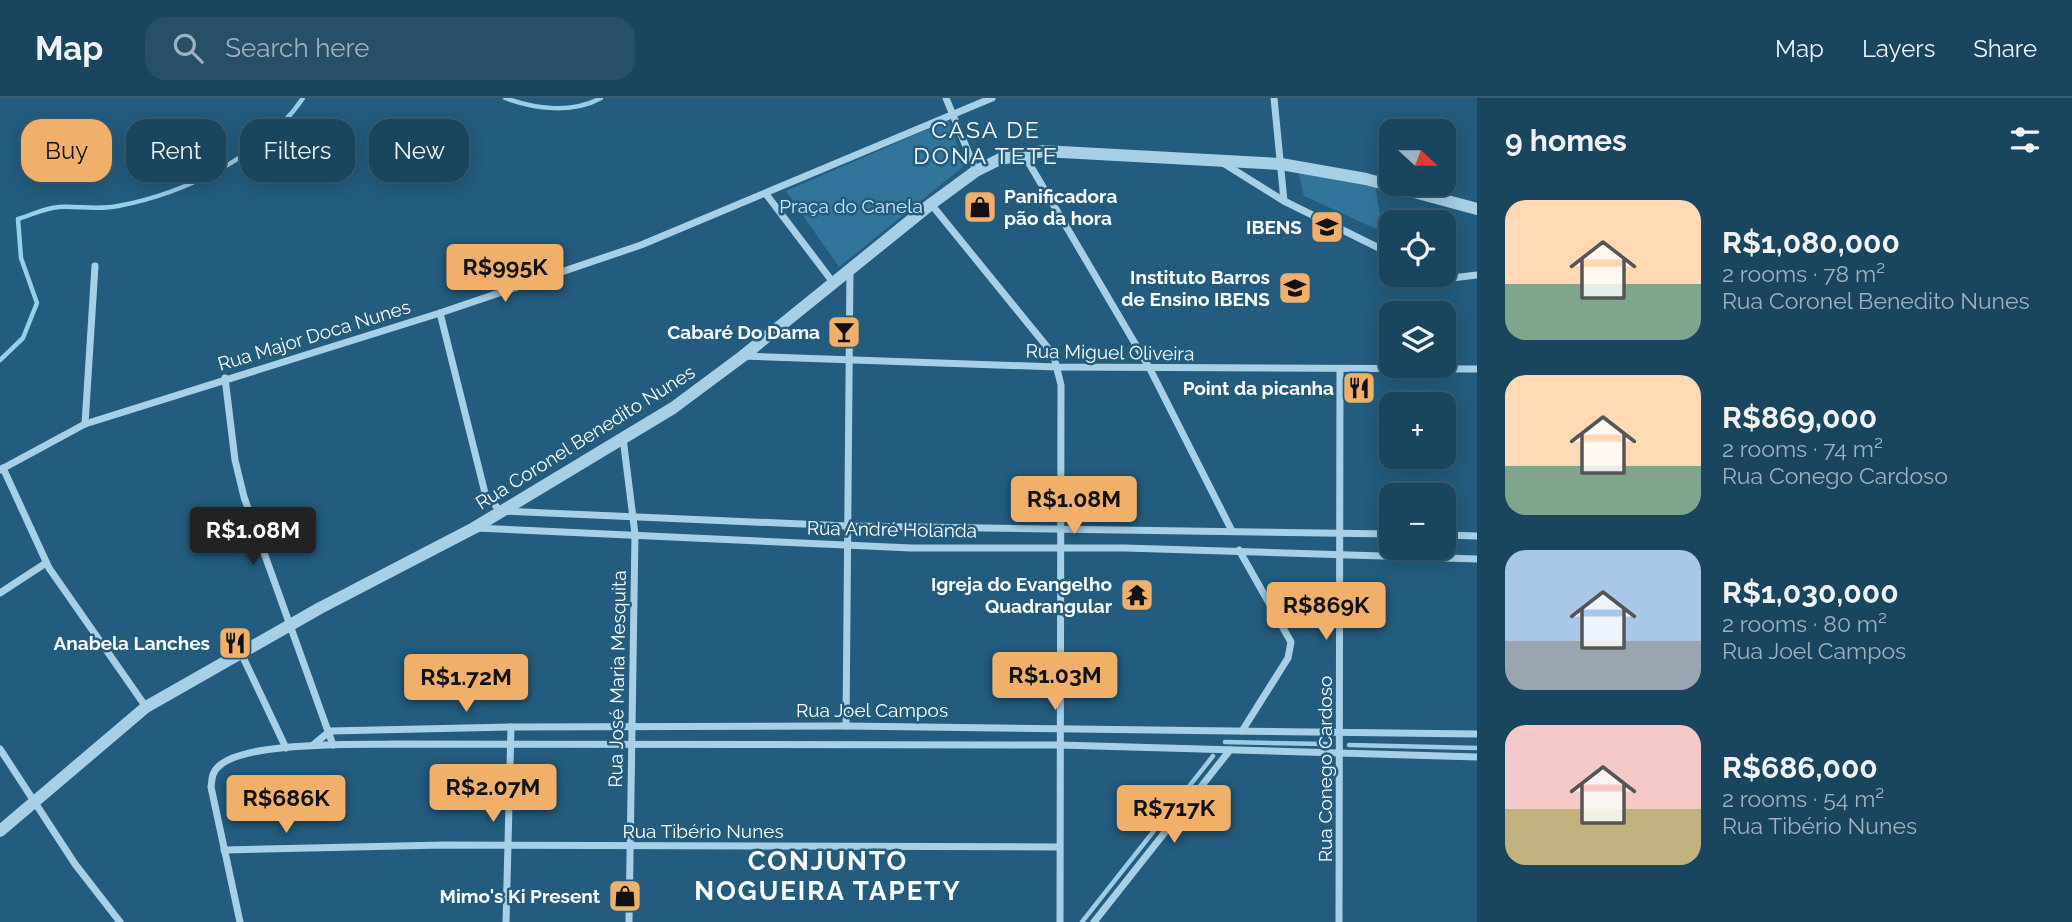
<!DOCTYPE html>
<meta charset="utf-8">
<style>
:root{--surface:#1a455e;--page:#274f67;--text:#f1f3f6;--muted:#9fb1bc;--line:#385d73;--accent:#f1b06a}
body{margin:0;font-family:Raleway,sans-serif;background:var(--page);color:var(--text);height:100vh;display:flex;flex-direction:column;font-size:26px;white-space:nowrap}
*{box-sizing:border-box;margin:0}
p{font-size:23px;color:var(--muted)}
.icon{flex:none;width:38px;height:38px;fill:none;stroke:currentColor;stroke-width:2;stroke-linecap:round;stroke-linejoin:round}
.map{position:relative;flex:1;overflow:hidden}
.panel{display:flex;flex-direction:column;background:var(--surface);width:595px}
.panel>*{flex:none}
.hud{position:absolute;left:21px;top:21px;width:665px;height:63px;display:flex;gap:14px}
.needle{width:46px;rotate:111deg}
.controls{position:absolute;left:1379px;top:21px;display:grid;gap:14px}
.controls a{display:grid;place-items:center;width:77px;height:77px;border-radius:14px;background:var(--surface);box-shadow:0 4px 18px #0003,0 0 0 2px var(--line);font-size:35px}
.price{position:absolute;translate:-50% -60px;padding:0 16px;border-radius:7px;background:var(--accent);color:#111;font-size:23px;line-height:46px;filter:drop-shadow(0 2px 4px #0008)}
.price::after{content:'';position:absolute;left:50%;top:42px;width:21px;height:16px;margin-left:-10px;background:inherit;clip-path:polygon(0 0,100% 0,50% 100%)}
.price.on{background:#222;color:#fff}
ul{padding:0;list-style:none}
li{display:flex;align-items:center;gap:21px;height:175px;padding:0 28px}
li span{display:grid;place-items:center;flex:none;width:196px;height:140px;border-radius:21px;color:#555}
li>.icon{margin-inline-start:auto}
span .icon{width:84px;height:84px;fill:#fffc;stroke-width:1}
li b{font-size:30px}
h2{display:flex;justify-content:space-between;align-items:center;height:84px;padding:0 28px;font-size:30px}
.chip{padding:0 24px;border-radius:21px;background:var(--surface);box-shadow:0 4px 18px #0003,0 0 0 2px var(--line);font-size:24px;line-height:63px}
.chip.on{background:var(--accent);color:#111}
header{display:flex;align-items:center;gap:42px;box-sizing:border-box;height:98px;padding:0 35px;background:var(--surface);border-bottom:2px solid var(--line)}
header strong{font-size:33px}
nav{display:flex;gap:38px;margin-inline-start:auto;font-size:24px}
.search{width:490px;height:63px;background:var(--page);display:flex;align-items:center;gap:18px;box-sizing:border-box;padding:0 24px;border-radius:21px;color:var(--muted);font-size:26px}
main{display:flex;flex:1;min-height:0}
.map>svg:first-child{display:block}
.green{fill:#33759a}
.lines{fill:none;stroke-linecap:round;stroke-linejoin:round}
.stream{stroke:#9bcde7;stroke-width:4.5}
.minor{stroke:#a7d0e6;stroke-width:7}
.tertiary{stroke:#a7d0e6;stroke-width:12}
.labels{text-anchor:middle;dominant-baseline:central;stroke-width:5;stroke-linejoin:round;paint-order:stroke}
.poi-label{font-size:19px;font-weight:bold;fill:#fff;stroke:#235c7e;text-anchor:end}
.park-label{font-size:19px;fill:#cbe6f5;stroke:#235c7e}
.street-label{font-size:19px;fill:#fff;stroke:#235c7e}
.quarter-label{font-size:23px;letter-spacing:2px;fill:#fff;stroke:#235c7e}
.district-label{font-size:26px;font-weight:bold;letter-spacing:2px;fill:#fff;stroke:#235c7e}
</style>
<header>
<strong>Map</strong>
<div class="search"><svg class="icon" aria-label="search" viewBox="0 0 24 24"><circle cx="10" cy="10" r="6"/><path d="M15 15l6 6"/></svg>Search here</div>
<nav><a>Map</a><a>Layers</a><a>Share</a></nav>
</header>
<main>
<div class="map">
<svg width="1477" height="824" viewBox="0 0 1477 824">
<rect width="100%" height="100%" fill="#235c7e"/>
<g class="green">
<polygon points="949,22 964,68 839,169 786,93"/>
<polygon points="1297,68 1375,87 1383,134 1304,98"/>
</g>
<g class="lines">
<g class="stream">
<path d="M505 0C535 11 572 16 601 0"/>
<path d="M0 262 23 240 37 205 21 160 18 121C31 117 45 110 59 109 78 108 99 112 118 108 183 96 265 57 303 0"/>
<polyline points="1225,644 1326,646"/>
<polyline points="1349,647 1477,650"/>
<polyline points="1082,824 1213,658"/>
</g>
<g class="minor">
<polyline points="946,0 976,73"/>
<polyline points="1274,0 1284,103"/>
<polyline points="1023,55 1150,271 1232,433"/>
<polyline points="1223,65 1284,103 1391,156"/>
<polyline points="766,96 832,183"/>
<polyline points="931,106 1048,250 1054,259 1061,287 1060,824"/>
<polyline points="1438,177 1452,180 1477,177"/>
<polyline points="440,215 485,395 500,413 848,428 1391,436"/>
<polyline points="743,258 1057,269 1477,271"/>
<polyline points="225,280 235,362 244,399 333,647"/>
<polyline points="85,326 95,168"/>
<polyline points="623,340 635,436 629,824"/>
<polyline points="3,370 49,470 146,609"/>
<polyline points="0,372 85,326 440,215 641,147 992,0"/>
<polyline points="475,430 911,450 1125,450 1477,461"/>
<polyline points="1444,437 1477,438"/>
<polyline points="1239,452 1291,544 1288,560 1242,633"/>
<polyline points="0,495 46,465"/>
<polyline points="241,555 286,650"/>
<polyline points="846,628 850,170"/>
<polyline points="313,647 330,633 511,629 846,628 1477,636"/>
<polyline points="0,651 75,766 120,824"/>
<polyline points="224,752 444,747 1058,749"/>
<path d="M240 824 211 689C212 681 212 674 218 669 243 643 356 647 393 646L1059 647 1477 659"/>
<polyline points="506,824 511,629"/>
<polyline points="1094,824 1230,652"/>
<polyline points="1339,824 1340,271"/>
</g>
<polyline class="tertiary" points="0,733 146,609 320,510 474,430 673,310 743,258 931,106 976,73 1000,61 1043,53 1281,66 1366,81 1477,111"/>
</g>
<defs>
<symbol id="shop-square" viewBox="-11 -11 22 22"><rect x="-9" y="-9" width="18" height="18" rx="4" fill="#f1b06a" stroke="#235c7e"/><path d="M-5-2.5h2.3a2.7 3.5 0 0 1 5.4 0H5L5.5 6h-11ZM-1.5-2.5h3a1.5 2.3 0 0 0-3 0Z" fill="#111"/></symbol>
<symbol id="school-square" viewBox="-11 -11 22 22"><rect x="-9" y="-9" width="18" height="18" rx="4" fill="#f1b06a" stroke="#235c7e"/><path d="M0-5L7-2L0 1L-7-2ZM-4 1L0 2.5L4 1V4Q0 6-4 4Z" fill="#111"/></symbol>
<symbol id="bar-square" viewBox="-11 -11 22 22"><rect x="-9" y="-9" width="18" height="18" rx="4" fill="#f1b06a" stroke="#235c7e"/><path d="M-6-5H6L.8 .8V4.5H3.5V6h-7V4.5H-.8V.8Z" fill="#111"/></symbol>
<symbol id="restaurant-square" viewBox="-11 -11 22 22"><rect x="-9" y="-9" width="18" height="18" rx="4" fill="#f1b06a" stroke="#235c7e"/><path d="M-5-6h1v4h1v-4h1v4h1v-4h1v5L-1.5 .5V6h-2V.5L-5-1ZM5-6V6H3V1.5H1.5Q1.5-4 5-6Z" fill="#111"/></symbol>
<symbol id="temple-square" viewBox="-11 -11 22 22"><rect x="-9" y="-9" width="18" height="18" rx="4" fill="#f1b06a" stroke="#235c7e"/><path d="M0-6L5-2H3V0L6.5 2.5H4V6H1.5V3h-3V6H-4V2.5H-6.5L-3 0V-2H-5Z" fill="#111"/></symbol>
</defs>
<g fill-rule="evenodd">
<use href="#shop-square" x="961" y="90" width="38" height="38"/>
<use href="#school-square" x="1308" y="110" width="38" height="38"/>
<use href="#school-square" x="1276" y="171" width="38" height="38"/>
<use href="#bar-square" x="825" y="215" width="38" height="38"/>
<use href="#restaurant-square" x="1340" y="271" width="38" height="38"/>
<use href="#temple-square" x="1118" y="478" width="38" height="38"/>
<use href="#restaurant-square" x="216" y="526" width="38" height="38"/>
<use href="#shop-square" x="606" y="779" width="38" height="38"/>
</g>
<g class="labels">
<g class="poi-label">
<text x="1004" y="98" text-anchor="start">Panificadora<tspan x="1004" dy="22">pão da hora</tspan></text>
<text x="1302" y="129">IBENS</text>
<text x="1270" y="179">Instituto Barros<tspan x="1270" dy="22">de Ensino IBENS</tspan></text>
<text x="820" y="234">Cabaré Do Dama</text>
<text x="1334" y="290">Point da picanha</text>
<text x="1112" y="486">Igreja do Evangelho<tspan x="1112" dy="22">Quadrangular</tspan></text>
<text x="210" y="545">Anabela Lanches</text>
<text x="600" y="798">Mimo's Ki Present</text>
</g>
<g class="park-label">
<text x="851" y="108">Praça do Canela</text>
</g>
<g class="street-label">
<text transform="translate(314 237) rotate(-17)">Rua Major Doca Nunes</text>
<text transform="translate(1110 254) rotate(1)">Rua Miguel Oliveira</text>
<text transform="translate(585 339) rotate(-32)">Rua Coronel Benedito Nunes</text>
<text transform="translate(892 431) rotate(1)">Rua André Holanda</text>
<text transform="translate(617 581) rotate(-89)">Rua José Maria Mesquita</text>
<text x="872" y="612">Rua Joel Campos</text>
<text transform="translate(1325 671) rotate(-90)">Rua Conego Cardoso</text>
<text x="703" y="733">Rua Tibério Nunes</text>
</g>
<g class="quarter-label">
<text x="986" y="31">CASA DE<tspan x="986" dy="26">DONA TETE</tspan></text>
</g>
<g class="district-label">
<text x="828" y="763">CONJUNTO<tspan x="828" dy="30">NOGUEIRA TAPETY</tspan></text>
</g>
</g>
</svg>
<div class="controls">
<a><svg class="needle" viewBox="-14 -14 28 28"><path d="M0-13l5 13h-10z" fill="#e53935"/><path d="M0 13l5-13h-10z" fill="#9fb1bc"/></svg></a>
<a><svg class="icon" aria-label="locate" viewBox="0 0 24 24"><circle cx="12" cy="12" r="6"/><path d="M12 2v4M12 18v4M2 12h4M18 12h4"/></svg></a>
<a><svg class="icon" aria-label="layers" viewBox="0 0 24 24"><path d="M12 4l9 5-9 5-9-5zM3 14l9 5 9-5"/></svg></a>
<a>+</a>
<a>−</a>
</div>
<b class="price" style="left:505px;top:206px">R$995K</b>
<b class="price" style="left:1074px;top:438px">R$1.08M</b>
<b class="price on" style="left:253px;top:469px">R$1.08M</b>
<b class="price" style="left:1326px;top:544px">R$869K</b>
<b class="price" style="left:1055px;top:614px">R$1.03M</b>
<b class="price" style="left:466px;top:616px">R$1.72M</b>
<b class="price" style="left:493px;top:726px">R$2.07M</b>
<b class="price" style="left:286px;top:737px">R$686K</b>
<b class="price" style="left:1174px;top:747px">R$717K</b>
<div class="hud">
<a class="chip on">Buy</a>
<a class="chip">Rent</a>
<a class="chip">Filters</a>
<a class="chip">New</a>
</div>
</div>
<section class="panel">
<h2>9 homes<svg class="icon" aria-label="filters" viewBox="0 0 24 24"><path d="M4 7h16M4 17h16"/><circle cx="9" cy="7" r="2"/><circle cx="15" cy="17" r="2"/></svg></h2>
<ul>
<li><span style="background:linear-gradient(#ffd9b3 60%,#7fa58c 0)"><svg class="icon" aria-label="home" viewBox="0 0 24 24"><path d="M3 11l9-7 9 7M6 9v11h12V9"/></svg></span><div><b>R$1,080,000</b><p>2 rooms · 78 m²</p><p>Rua Coronel Benedito Nunes</p></div></li>
<li><span style="background:linear-gradient(#ffd9b3 65%,#7fa58c 0)"><svg class="icon" aria-label="home" viewBox="0 0 24 24"><path d="M3 11l9-7 9 7M6 9v11h12V9"/></svg></span><div><b>R$869,000</b><p>2 rooms · 74 m²</p><p>Rua Conego Cardoso</p></div></li>
<li><span style="background:linear-gradient(#a9c7e8 65%,#9aa5b1 0)"><svg class="icon" aria-label="home" viewBox="0 0 24 24"><path d="M3 11l9-7 9 7M6 9v11h12V9"/></svg></span><div><b>R$1,030,000</b><p>2 rooms · 80 m²</p><p>Rua Joel Campos</p></div></li>
<li><span style="background:linear-gradient(#f6c9c9 60%,#c2b280 0)"><svg class="icon" aria-label="home" viewBox="0 0 24 24"><path d="M3 11l9-7 9 7M6 9v11h12V9"/></svg></span><div><b>R$686,000</b><p>2 rooms · 54 m²</p><p>Rua Tibério Nunes</p></div></li>
</ul>
</section>
</main>
